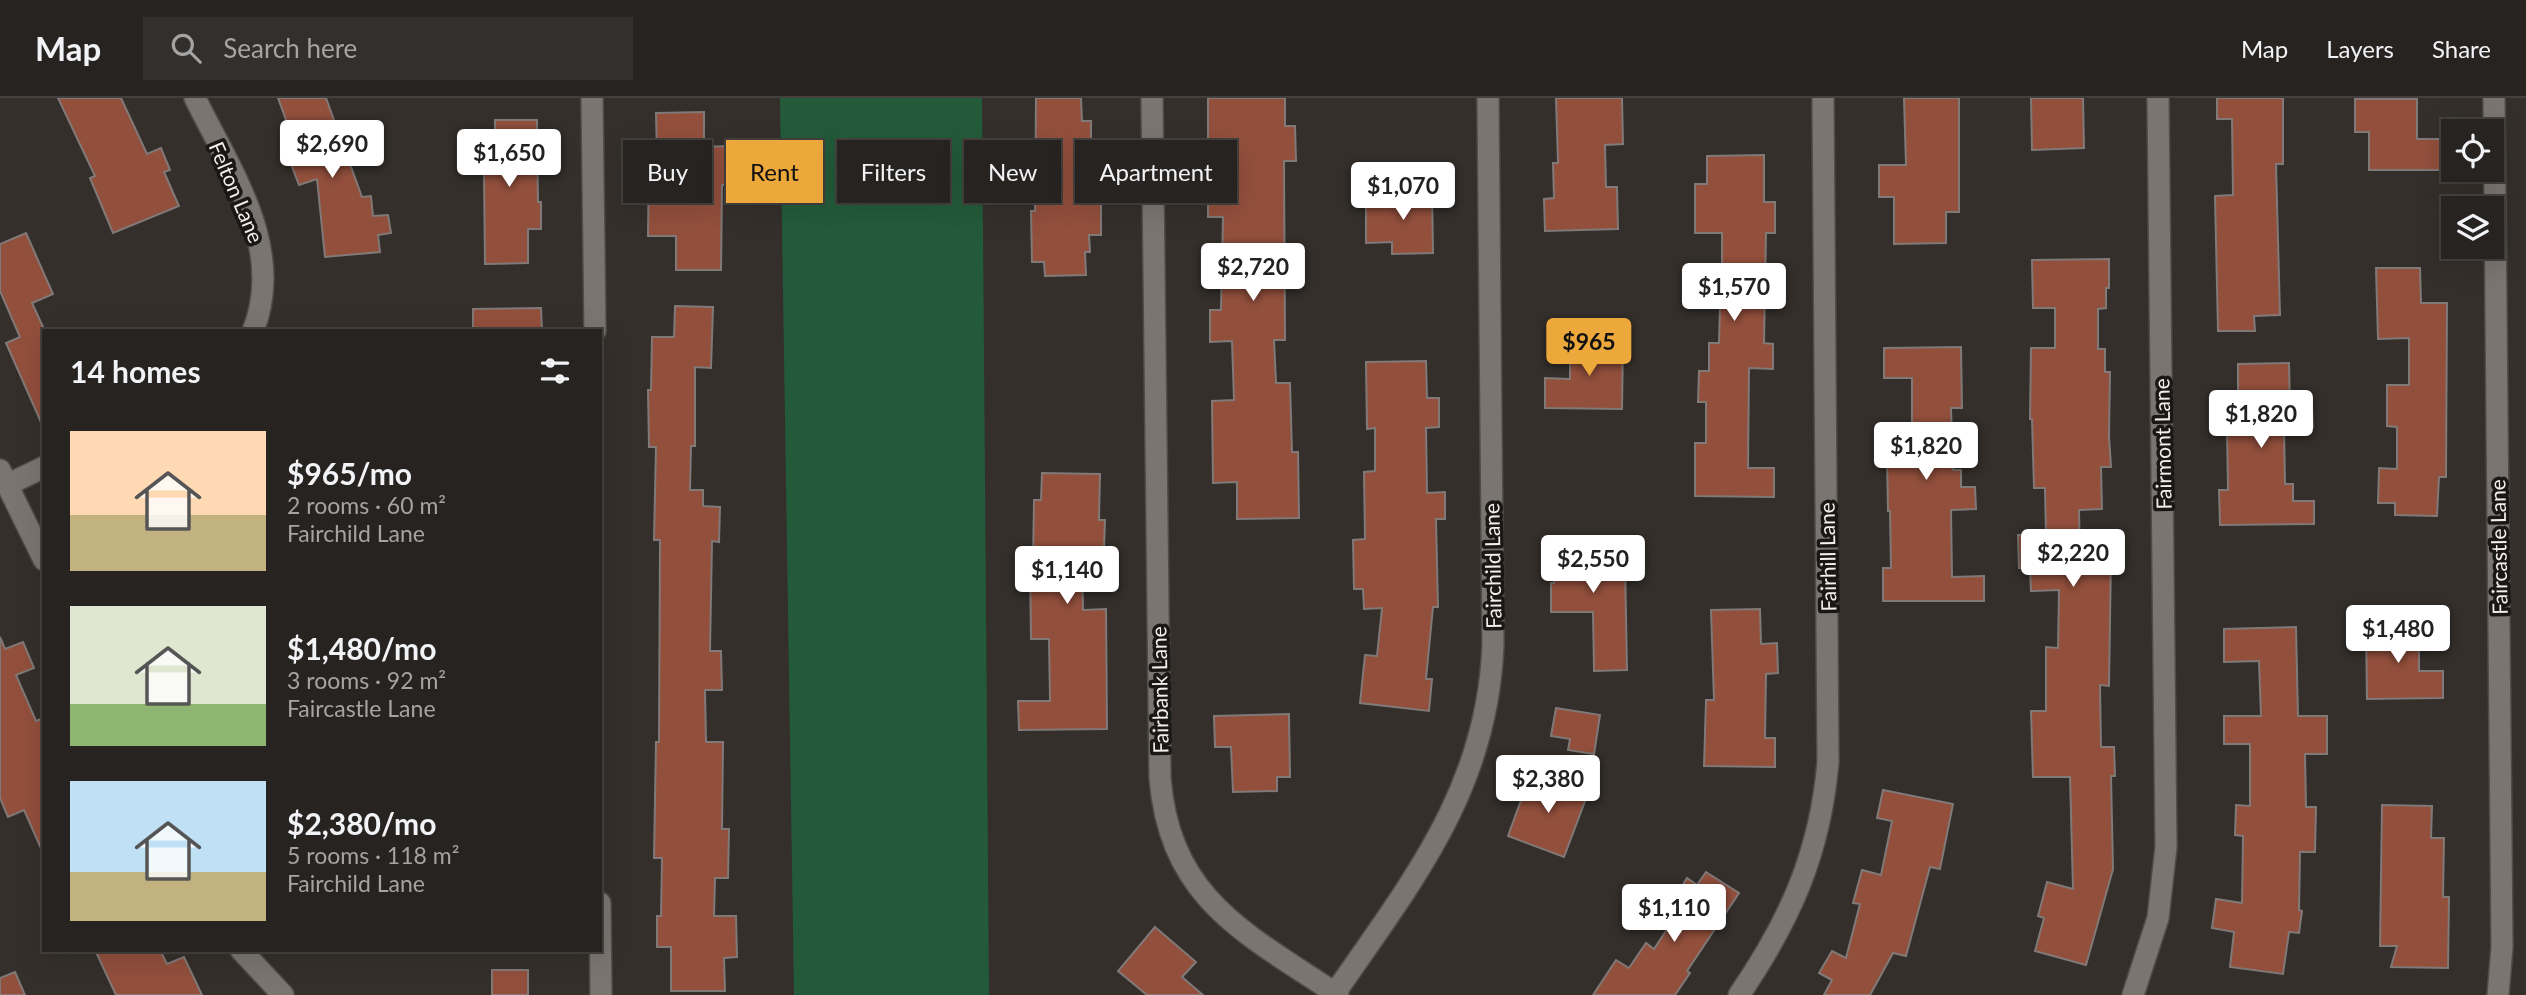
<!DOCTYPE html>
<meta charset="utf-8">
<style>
:root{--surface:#272320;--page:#332f2d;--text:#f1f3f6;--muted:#a4a4a5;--line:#43403e;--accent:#eda83c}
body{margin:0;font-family:Lato,sans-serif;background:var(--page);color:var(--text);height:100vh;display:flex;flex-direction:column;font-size:26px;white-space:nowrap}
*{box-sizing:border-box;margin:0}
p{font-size:23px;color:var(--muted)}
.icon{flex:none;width:38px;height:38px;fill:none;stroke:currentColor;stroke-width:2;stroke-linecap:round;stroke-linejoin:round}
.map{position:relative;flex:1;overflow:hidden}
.drawer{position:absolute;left:42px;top:231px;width:560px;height:623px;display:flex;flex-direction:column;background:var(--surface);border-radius:0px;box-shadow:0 7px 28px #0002,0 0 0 2px var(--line)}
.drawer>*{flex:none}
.guide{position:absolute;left:623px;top:42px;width:665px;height:63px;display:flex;gap:14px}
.buttons{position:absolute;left:2441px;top:21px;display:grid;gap:14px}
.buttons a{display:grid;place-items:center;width:63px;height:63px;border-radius:0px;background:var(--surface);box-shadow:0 7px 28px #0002,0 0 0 2px var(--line);font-size:35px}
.price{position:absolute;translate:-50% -60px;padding:0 16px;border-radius:7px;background:#fff;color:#222;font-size:23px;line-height:46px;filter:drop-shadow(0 2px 4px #0008)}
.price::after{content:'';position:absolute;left:50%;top:42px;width:21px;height:16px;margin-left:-10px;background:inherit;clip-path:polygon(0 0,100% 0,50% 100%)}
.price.selected{background:var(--accent);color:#111}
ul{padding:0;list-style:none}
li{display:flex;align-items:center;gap:21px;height:175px;padding:0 28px}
li span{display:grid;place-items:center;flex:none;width:196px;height:140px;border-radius:0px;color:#555}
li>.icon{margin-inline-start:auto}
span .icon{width:84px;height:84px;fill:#fffc;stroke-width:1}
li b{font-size:30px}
h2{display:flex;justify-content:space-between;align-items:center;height:84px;padding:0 28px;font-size:30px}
.tag{padding:0 24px;border-radius:0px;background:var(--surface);box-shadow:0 7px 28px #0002,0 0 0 2px var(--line);font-size:24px;line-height:63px}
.tag.selected{background:var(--accent);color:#111}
header{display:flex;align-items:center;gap:42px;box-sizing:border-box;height:98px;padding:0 35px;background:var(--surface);border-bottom:2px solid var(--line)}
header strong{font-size:33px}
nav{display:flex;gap:38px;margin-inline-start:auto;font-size:24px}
.search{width:490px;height:63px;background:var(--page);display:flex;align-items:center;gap:18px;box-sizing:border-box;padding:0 24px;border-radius:0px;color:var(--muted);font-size:26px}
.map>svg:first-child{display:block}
.green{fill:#235b3a}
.building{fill:#924f3c;stroke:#807977;stroke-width:2}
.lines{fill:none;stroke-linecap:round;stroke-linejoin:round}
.street-casing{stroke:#4f4b47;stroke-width:24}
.street{stroke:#7a7570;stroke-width:21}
.labels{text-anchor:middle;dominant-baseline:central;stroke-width:7;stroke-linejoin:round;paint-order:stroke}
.street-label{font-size:21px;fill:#f2efec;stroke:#1a1816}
</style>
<header>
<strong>Map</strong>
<div class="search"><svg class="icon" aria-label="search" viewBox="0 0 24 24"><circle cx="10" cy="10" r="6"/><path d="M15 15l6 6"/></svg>Search here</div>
<nav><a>Map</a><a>Layers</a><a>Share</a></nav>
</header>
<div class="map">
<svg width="2526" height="897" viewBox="0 0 2526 897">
<rect width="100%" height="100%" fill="#342f2b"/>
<polygon class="green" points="780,0 982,0 989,897 794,897"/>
<g class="building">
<polygon points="58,0 121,0 147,56 161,50 170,72 164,74 179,108 113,135 90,80 95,78"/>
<polygon points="278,0 326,0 362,99 371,98 373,118 388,117 391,135 378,137 380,154 325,159 317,81 299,87 291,66 301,63"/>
<polygon points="1036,0 1081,0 1082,23 1091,23 1091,60 1101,60 1101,137 1089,137 1090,154 1085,154 1086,177 1045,178 1044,164 1032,164 1031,113 1035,113"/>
<polygon points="1208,0 1285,0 1285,28 1295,28 1296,63 1284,63 1285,242 1274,242 1276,285 1290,285 1292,354 1298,354 1299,420 1237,421 1237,384 1213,385 1212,303 1234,302 1232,243 1210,244 1210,212 1221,212 1223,119 1208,119"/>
<polygon points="1556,0 1622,0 1623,46 1605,47 1606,89 1617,89 1618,131 1545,133 1544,101 1554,100 1553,65 1558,65"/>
<polygon points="1904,0 1959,0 1959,114 1946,114 1946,145 1894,146 1894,99 1879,99 1879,67 1906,67"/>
<polygon points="2031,0 2083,0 2084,50 2032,52"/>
<polygon points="2217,0 2283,0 2283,66 2276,66 2280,217 2254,218 2255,233 2218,233 2215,98 2233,97 2232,21 2217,21"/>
<polygon points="2355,1 2417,1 2417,41 2442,41 2443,72 2369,72 2369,34 2355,34"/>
<polygon points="704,14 704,49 728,48 729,87 722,87 721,172 676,172 676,138 648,138 649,58 657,58 656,15"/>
<polygon points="495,22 537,22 538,104 541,104 541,131 528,131 528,165 485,166 484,76 471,76 470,38 495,38"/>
<polygon points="1764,57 1764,104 1775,104 1775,135 1766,135 1764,245 1773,246 1773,271 1749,270 1748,370 1774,370 1774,399 1695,398 1695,345 1706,345 1706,304 1698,304 1699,273 1709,273 1709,245 1719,245 1720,208 1698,208 1698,176 1722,176 1722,135 1695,135 1695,86 1707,86 1707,58"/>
<polygon points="1391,91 1432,91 1433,155 1392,156 1392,144 1366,145 1366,108 1392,107"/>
<polygon points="26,135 53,196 32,205 44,231 44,331 6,245 20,239 0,193 0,146"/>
<polygon points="2109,161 2109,190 2106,190 2106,210 2098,211 2098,251 2105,251 2105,274 2110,274 2109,338 2111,369 2101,369 2102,411 2079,412 2080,460 2111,459 2109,588 2100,587 2101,649 2114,649 2115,678 2111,678 2113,771 2086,867 2035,853 2044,820 2038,818 2047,784 2073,791 2070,679 2033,679 2031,613 2046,613 2046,549 2058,550 2059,492 2031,493 2030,470 2019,470 2018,437 2046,437 2045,390 2034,390 2032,321 2030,321 2031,250 2055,250 2055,210 2033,210 2032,162"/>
<polygon points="2376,170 2420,170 2421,205 2447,205 2446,379 2439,379 2437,418 2395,417 2395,405 2378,405 2379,370 2397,371 2397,329 2387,328 2387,287 2409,287 2409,240 2378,241"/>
<polygon points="675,208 713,209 711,270 695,269 695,348 691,348 690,392 703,392 703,408 720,409 719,444 712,443 710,553 721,553 722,592 705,592 706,644 723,644 722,731 729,731 728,780 715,780 714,818 736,818 737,859 724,860 725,893 671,893 671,849 657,849 657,818 661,818 662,760 654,760 656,644 659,644 660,442 654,442 656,349 649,349 648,292 651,292 652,239 674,239"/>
<polygon points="541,210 542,233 473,233 473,211"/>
<polygon points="1570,243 1623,244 1622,311 1545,310 1545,280 1570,281"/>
<polygon points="1961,249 1962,310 1951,310 1953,372 1961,372 1961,389 1975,389 1976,411 1951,412 1952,479 1984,478 1984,503 1883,503 1883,470 1891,470 1890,413 1888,413 1887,359 1884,359 1884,337 1912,337 1912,280 1884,280 1884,250"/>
<polygon points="1426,263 1427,300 1439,300 1439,329 1426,330 1427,395 1445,394 1445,421 1436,421 1438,509 1433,509 1426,581 1432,581 1429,613 1360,605 1365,557 1377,558 1382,510 1364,511 1363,491 1354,491 1353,442 1365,441 1364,374 1375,373 1375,330 1367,331 1366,264"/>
<polygon points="2289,265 2290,309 2312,309 2313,329 2284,330 2285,386 2293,386 2293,403 2314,403 2314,426 2220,427 2219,392 2228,392 2227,331 2221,331 2221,303 2238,303 2238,266"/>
<polygon points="1042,375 1100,376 1099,422 1105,422 1104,451 1082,451 1083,512 1106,511 1107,631 1019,632 1018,603 1050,603 1049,541 1031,541 1030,466 1033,466 1034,402 1041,402"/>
<polygon points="1608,439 1608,465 1625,465 1627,572 1594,573 1593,514 1551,514 1551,485 1554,485 1553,440"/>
<polygon points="1760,511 1761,546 1777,545 1778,575 1766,576 1765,640 1775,640 1775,669 1704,668 1706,602 1714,602 1711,512"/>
<polygon points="2366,528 2419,528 2419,573 2443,573 2443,600 2367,601"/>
<polygon points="2296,529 2298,618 2327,618 2327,656 2305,656 2306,709 2316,709 2315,754 2300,754 2299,812 2302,813 2299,835 2289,834 2283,876 2230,869 2234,834 2212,830 2216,801 2242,805 2243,738 2235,737 2236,707 2250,708 2250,646 2224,646 2224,618 2261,618 2259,563 2224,564 2224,531"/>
<polygon points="0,539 5,551 23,544 34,570 16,577 36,623 44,620 44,757 24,712 8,719 0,700"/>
<polygon points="1556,610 1600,617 1594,656 1568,652 1570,641 1551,638"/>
<polygon points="1289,616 1290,679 1277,679 1277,693 1233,694 1231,649 1215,649 1214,618"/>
<polygon points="1531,675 1588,695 1564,759 1508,738"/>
<polygon points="1883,692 1953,706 1940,771 1930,769 1906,858 1893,855 1870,897 1824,897 1832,882 1819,875 1832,853 1846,860 1860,806 1853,805 1862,772 1881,777 1892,723 1877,720"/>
<polygon points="2382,707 2432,708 2431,740 2444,740 2443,799 2449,799 2448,870 2391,869 2397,848 2380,848"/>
<polygon points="1706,774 1739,795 1687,873 1690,875 1675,897 1593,897 1616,862 1629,870 1646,845 1654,851 1685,804 1676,798 1687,780 1697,787"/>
<polygon points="1155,829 1196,864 1182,879 1203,897 1147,897 1118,873"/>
<polygon points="95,852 160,852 167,866 184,859 202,897 116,897"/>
<rect x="492" y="872" width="36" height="25"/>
<polygon points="15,874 25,897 0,897 0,880"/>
</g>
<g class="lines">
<defs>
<g id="street">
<path d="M195 0C230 72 286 150 253 233"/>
<polyline points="592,0 595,233"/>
<path d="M1152 0 1160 680C1170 802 1247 836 1338 897"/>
<polyline points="2494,0 2502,849 2498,897"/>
<polyline points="0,372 44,462"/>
<polyline points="7,387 44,369"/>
<polyline points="600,805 601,897"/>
<polyline points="241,852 283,897"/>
<path d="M1335 895C1413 782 1488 690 1493 546L1488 0"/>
<path d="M1739 897C1790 822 1820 756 1828 664L1823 0"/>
<polyline points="2133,897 2158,820 2166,749 2158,0"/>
</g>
</defs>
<use href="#street" class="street-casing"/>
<use href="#street" class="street"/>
</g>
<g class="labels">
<g class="street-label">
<text transform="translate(237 94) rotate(67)">Felton Lane</text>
<text transform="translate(2162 346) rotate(-91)">Fairmont Lane</text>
<text transform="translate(2498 449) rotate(-91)">Faircastle Lane</text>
<text transform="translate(1827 459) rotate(-91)">Fairhill Lane</text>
<text transform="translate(1492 468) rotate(-91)">Fairchild Lane</text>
<text transform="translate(1159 592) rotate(-91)">Fairbank Lane</text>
</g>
</g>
</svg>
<div class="buttons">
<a><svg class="icon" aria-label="locate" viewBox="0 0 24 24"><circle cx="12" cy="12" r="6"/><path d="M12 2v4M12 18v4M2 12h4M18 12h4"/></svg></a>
<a><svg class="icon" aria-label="layers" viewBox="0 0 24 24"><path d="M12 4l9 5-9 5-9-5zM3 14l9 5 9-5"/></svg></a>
</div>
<b class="price" style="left:332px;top:82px">$2,690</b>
<b class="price" style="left:509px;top:91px">$1,650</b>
<b class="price" style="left:1403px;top:124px">$1,070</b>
<b class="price" style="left:1253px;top:205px">$2,720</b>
<b class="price" style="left:1734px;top:225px">$1,570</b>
<b class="price selected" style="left:1589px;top:280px">$965</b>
<b class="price" style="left:2261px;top:352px">$1,820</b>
<b class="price" style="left:1926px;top:384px">$1,820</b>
<b class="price" style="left:2073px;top:491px">$2,220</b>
<b class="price" style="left:1593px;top:497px">$2,550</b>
<b class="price" style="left:1067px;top:508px">$1,140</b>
<b class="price" style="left:2398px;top:567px">$1,480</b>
<b class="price" style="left:1548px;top:717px">$2,380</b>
<b class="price" style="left:1674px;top:846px">$1,110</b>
<div class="guide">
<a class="tag">Buy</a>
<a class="tag selected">Rent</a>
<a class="tag">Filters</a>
<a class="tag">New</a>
<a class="tag">Apartment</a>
</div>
<section class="drawer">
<h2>14 homes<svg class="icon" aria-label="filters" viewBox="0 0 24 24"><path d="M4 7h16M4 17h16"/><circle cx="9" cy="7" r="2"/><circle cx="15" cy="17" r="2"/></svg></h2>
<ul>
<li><span style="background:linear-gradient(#ffd9b3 60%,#c2b280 0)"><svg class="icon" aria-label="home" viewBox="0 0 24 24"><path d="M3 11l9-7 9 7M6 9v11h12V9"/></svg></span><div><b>$965/mo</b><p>2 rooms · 60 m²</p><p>Fairchild Lane</p></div></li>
<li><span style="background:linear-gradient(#dfe7d0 70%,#8fb573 0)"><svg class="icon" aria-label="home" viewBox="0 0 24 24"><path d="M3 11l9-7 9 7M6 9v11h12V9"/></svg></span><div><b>$1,480/mo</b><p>3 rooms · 92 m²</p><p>Faircastle Lane</p></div></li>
<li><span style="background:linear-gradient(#bfe0f5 65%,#c2b280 0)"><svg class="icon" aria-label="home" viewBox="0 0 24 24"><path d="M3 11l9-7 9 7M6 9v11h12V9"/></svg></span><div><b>$2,380/mo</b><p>5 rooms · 118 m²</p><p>Fairchild Lane</p></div></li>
</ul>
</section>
</div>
